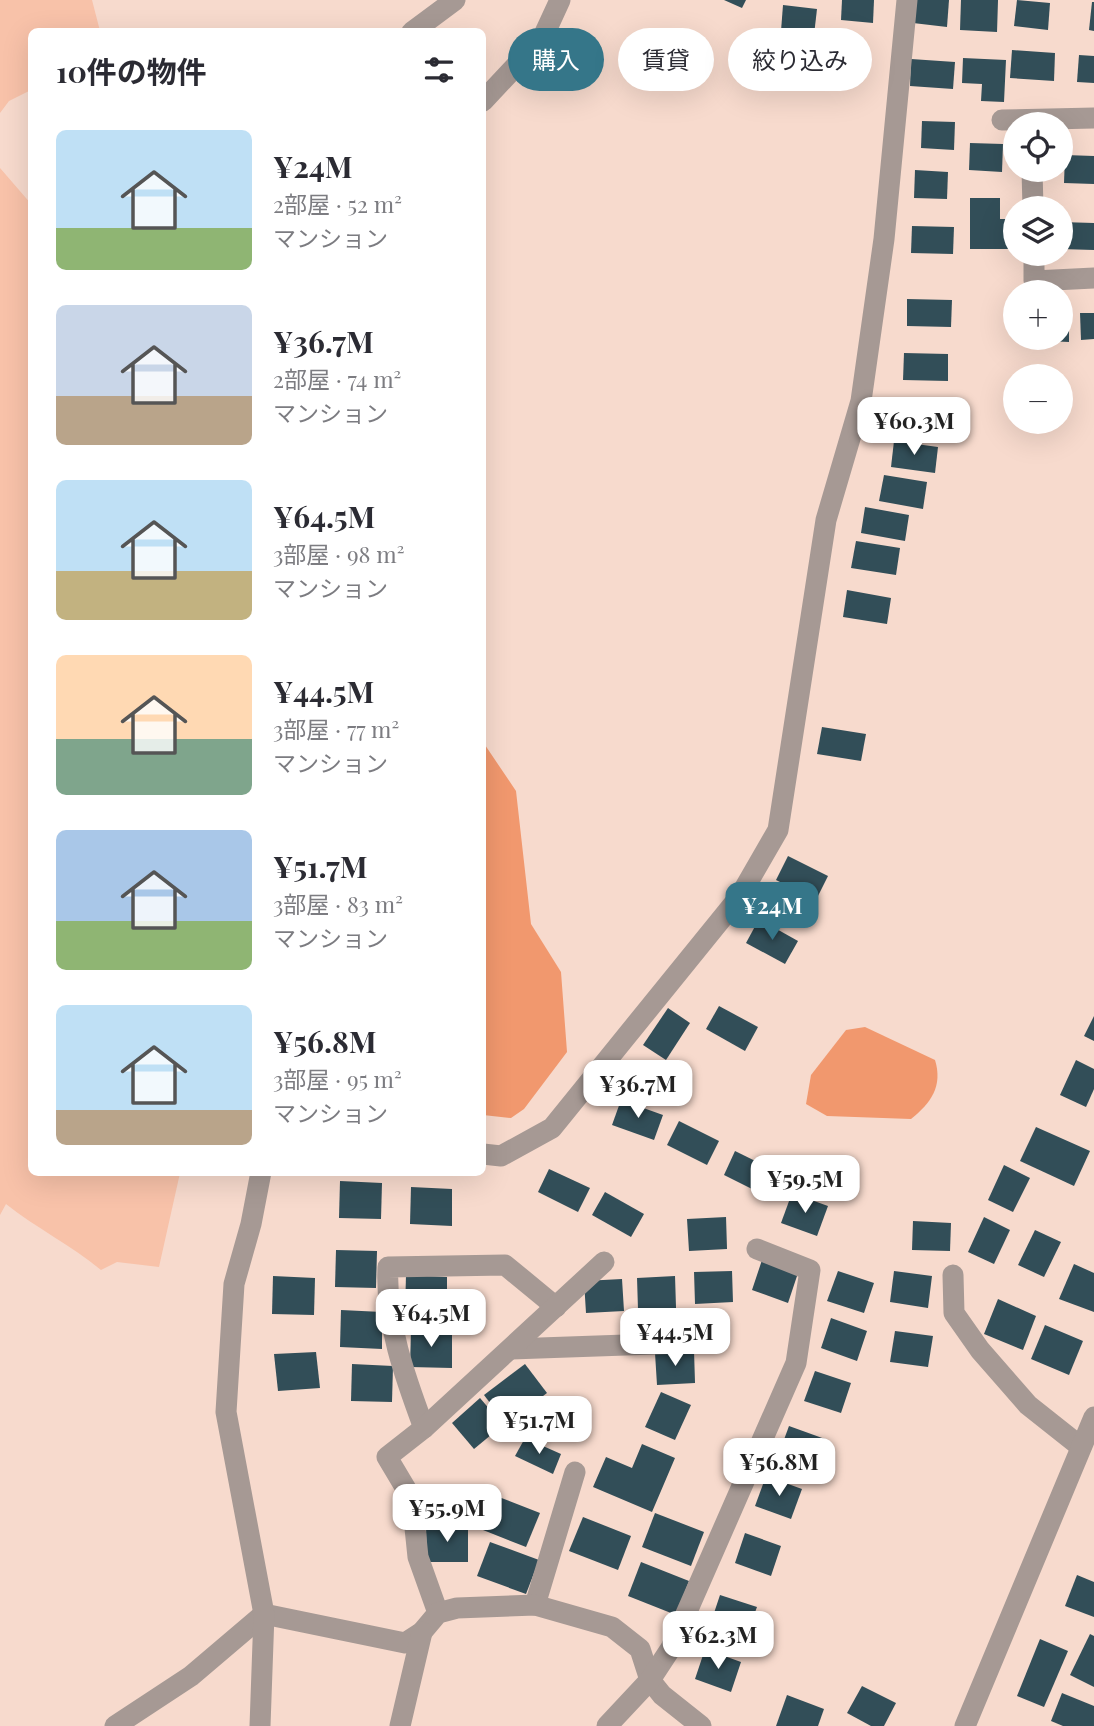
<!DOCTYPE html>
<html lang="ja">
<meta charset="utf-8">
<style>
:root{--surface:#fff;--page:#f7f7f7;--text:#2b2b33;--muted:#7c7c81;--accent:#357689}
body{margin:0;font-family:"Playfair Display","Noto Sans JP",serif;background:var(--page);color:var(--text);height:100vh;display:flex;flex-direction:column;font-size:26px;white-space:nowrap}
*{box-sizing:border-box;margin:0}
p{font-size:23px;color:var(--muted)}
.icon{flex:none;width:38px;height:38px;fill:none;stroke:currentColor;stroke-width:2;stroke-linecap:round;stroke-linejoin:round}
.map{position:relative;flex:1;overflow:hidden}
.panel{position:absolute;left:28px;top:28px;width:458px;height:1148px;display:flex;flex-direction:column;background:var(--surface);border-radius:10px;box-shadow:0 7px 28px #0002}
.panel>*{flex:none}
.guide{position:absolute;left:508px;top:28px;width:481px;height:63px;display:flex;gap:14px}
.fabs{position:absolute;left:1003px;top:112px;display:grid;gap:14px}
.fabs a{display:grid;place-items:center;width:70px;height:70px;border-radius:50%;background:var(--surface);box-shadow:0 7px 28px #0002;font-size:35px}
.price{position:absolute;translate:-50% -60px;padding:0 16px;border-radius:14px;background:#fff;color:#222;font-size:23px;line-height:46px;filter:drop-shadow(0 2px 4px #0008)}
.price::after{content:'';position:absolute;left:50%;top:42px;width:21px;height:16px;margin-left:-10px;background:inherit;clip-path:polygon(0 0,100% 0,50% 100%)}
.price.current{background:var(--accent);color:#fff}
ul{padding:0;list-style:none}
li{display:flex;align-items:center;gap:21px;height:175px;padding:0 28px}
li span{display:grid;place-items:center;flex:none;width:196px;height:140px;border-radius:10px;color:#555}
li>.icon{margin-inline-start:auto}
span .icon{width:84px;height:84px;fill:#fffc;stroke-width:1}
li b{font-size:30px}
h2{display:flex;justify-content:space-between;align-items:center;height:84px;padding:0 28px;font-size:30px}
.tag{padding:0 24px;border-radius:32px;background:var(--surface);box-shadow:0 7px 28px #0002;font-size:24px;line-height:63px}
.tag.current{background:var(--accent);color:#fff}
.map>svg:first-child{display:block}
.green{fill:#f8c2a9}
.water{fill:#f1986e}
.building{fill:#324e58}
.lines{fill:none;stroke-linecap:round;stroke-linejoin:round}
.minor{stroke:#a69994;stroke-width:21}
.tertiary{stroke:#a69994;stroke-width:21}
</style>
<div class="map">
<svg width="1094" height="1726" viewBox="0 0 1094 1726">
<rect width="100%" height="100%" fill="#f7dacd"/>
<g class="green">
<polygon points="0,0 92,0 100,31 32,32 31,90 9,101 0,113"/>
<path d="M0 168 32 205V1172L180 1173 159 1267 117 1262 101 1270C71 1245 36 1228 6 1204L0 1215Z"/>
</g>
<g class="water">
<polygon points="483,742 516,791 531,924 561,972 567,1052 524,1109 511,1118 483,1115"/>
<path d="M865 1027 935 1060C943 1086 931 1103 911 1119L827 1116 806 1104 811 1075 846 1030Z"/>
</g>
<g class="building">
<polygon points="724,0 746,0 742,8"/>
<polygon points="842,0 874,0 873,23 841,20"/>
<polygon points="915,0 949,0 947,27 913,23"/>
<polygon points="961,0 998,0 997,32 960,30"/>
<polygon points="1017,0 1050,3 1048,30 1014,26"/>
<polygon points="1092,2 1094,2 1094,31 1089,30"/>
<polygon points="783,5 817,9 814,35 781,31"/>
<polygon points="1012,50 1055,53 1054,81 1010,78"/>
<polygon points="1079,55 1094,56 1094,83 1077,82"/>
<polygon points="963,58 1006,60 1004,102 981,101 982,84 962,83"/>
<polygon points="911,59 955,62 953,89 910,86"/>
<polygon points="922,121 955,122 954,150 921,148"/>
<polygon points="970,143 1003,144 1002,172 969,170"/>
<polygon points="1065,155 1094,156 1094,184 1064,183"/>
<polygon points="915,170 948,172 947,199 914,198"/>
<polygon points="970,198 1000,198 1000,219 1015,219 1015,249 970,249"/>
<polygon points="1060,222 1094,223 1094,250 1060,249"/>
<polygon points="912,226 954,227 953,254 911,253"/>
<polygon points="907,299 952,300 951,327 907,326"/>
<polygon points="1080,313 1094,313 1094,339 1081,340"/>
<polygon points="1060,315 1069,315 1069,342 1024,340 1025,338 1060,338"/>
<polygon points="904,353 948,354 948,381 903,380"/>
<polygon points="902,401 946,409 942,435 898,428"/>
<polygon points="894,441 938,447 935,473 891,467"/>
<polygon points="884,475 927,482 923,509 879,501"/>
<polygon points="865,507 909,515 905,541 861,533"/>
<polygon points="856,541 900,548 896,575 851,568"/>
<polygon points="847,590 891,598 887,624 843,617"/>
<polygon points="822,727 866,734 861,761 817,754"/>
<polygon points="788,856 828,876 816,900 776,880"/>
<polygon points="759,919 798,941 785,964 746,943"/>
<polygon points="719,1006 758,1027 745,1051 706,1029"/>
<polygon points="668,1008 690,1023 666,1060 643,1045"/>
<polygon points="1094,1016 1094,1041 1084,1036"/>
<polygon points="1076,1060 1094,1069 1094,1089 1086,1107 1060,1095"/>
<polygon points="621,1100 663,1115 654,1140 612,1125"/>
<polygon points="679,1121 719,1141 707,1165 667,1145"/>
<polygon points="1036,1127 1090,1151 1074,1186 1020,1161"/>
<polygon points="735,1151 776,1171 764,1195 724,1175"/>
<polygon points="1004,1165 1030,1178 1013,1212 988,1200"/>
<polygon points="549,1169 590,1188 578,1212 538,1192"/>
<polygon points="340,1181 382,1183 381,1219 339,1218"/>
<polygon points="411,1187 452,1189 452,1226 410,1224"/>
<polygon points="605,1192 644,1214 631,1237 592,1215"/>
<polygon points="792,1193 828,1206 817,1236 781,1223"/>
<polygon points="726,1217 727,1249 689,1251 687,1219"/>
<polygon points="984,1217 1010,1230 994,1264 968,1252"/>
<polygon points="913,1221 951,1223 950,1251 912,1250"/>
<polygon points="1035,1230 1061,1242 1044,1277 1018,1265"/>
<polygon points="336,1250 377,1251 376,1288 335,1287"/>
<polygon points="762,1260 798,1273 788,1303 752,1290"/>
<polygon points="1074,1264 1094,1273 1094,1312 1059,1299"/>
<polygon points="732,1271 733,1302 695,1304 694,1272"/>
<polygon points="838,1271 874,1283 864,1313 827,1301"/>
<polygon points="894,1271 932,1276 928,1308 890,1302"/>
<polygon points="406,1275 447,1277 447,1314 405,1312"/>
<polygon points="273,1276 315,1278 314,1315 272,1314"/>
<polygon points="675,1276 676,1308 638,1310 637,1278"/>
<polygon points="622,1279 624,1311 586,1313 584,1281"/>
<polygon points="998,1299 1036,1316 1023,1350 984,1334"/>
<polygon points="341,1310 382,1312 382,1349 340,1347"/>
<polygon points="831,1318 867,1331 857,1361 821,1348"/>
<polygon points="1045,1325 1083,1341 1069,1375 1031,1359"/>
<polygon points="411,1330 452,1331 452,1368 410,1367"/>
<polygon points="895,1331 933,1336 928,1367 890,1362"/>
<polygon points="694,1351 695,1383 657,1385 655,1353"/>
<polygon points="316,1352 320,1388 278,1391 274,1354"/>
<polygon points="352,1364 393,1366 392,1402 351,1401"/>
<polygon points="525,1364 547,1393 506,1424 484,1395"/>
<polygon points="815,1371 851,1383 841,1413 804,1401"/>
<polygon points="661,1392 691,1405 675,1440 645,1427"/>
<polygon points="480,1398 503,1425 474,1449 452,1423"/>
<polygon points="789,1426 825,1439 814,1469 778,1456"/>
<polygon points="525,1438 561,1454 553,1474 515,1456"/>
<polygon points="642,1444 675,1458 652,1512 593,1487 606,1457 632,1468"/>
<polygon points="766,1476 802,1489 791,1519 755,1506"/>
<polygon points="491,1494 540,1513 526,1547 478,1528"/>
<polygon points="655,1513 704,1532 691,1566 642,1547"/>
<polygon points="583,1517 631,1536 618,1570 569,1551"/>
<polygon points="468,1525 468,1562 427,1562 426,1526"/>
<polygon points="745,1533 781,1546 771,1576 735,1563"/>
<polygon points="490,1542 539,1560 526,1594 477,1576"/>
<polygon points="641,1562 689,1581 676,1615 628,1596"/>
<polygon points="1077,1575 1094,1582 1094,1617 1065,1606"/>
<polygon points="720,1595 757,1607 746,1637 710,1625"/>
<polygon points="1090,1634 1094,1636 1094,1687 1070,1675"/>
<polygon points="1040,1639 1068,1651 1044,1707 1017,1696"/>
<polygon points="705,1649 741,1662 731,1692 695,1679"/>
<polygon points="862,1686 896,1703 884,1726 871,1726 847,1713"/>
<polygon points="1062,1693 1094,1706 1094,1726 1063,1726 1051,1721"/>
<polygon points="787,1695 824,1709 818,1726 776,1726"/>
</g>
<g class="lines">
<g class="minor">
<polyline points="412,32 455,0"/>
<polyline points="483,101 543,37 560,0"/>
<polyline points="1002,120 1094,118"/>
<polyline points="1032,170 1033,208"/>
<polyline points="1034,254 1034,281 1094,278"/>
<polyline points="483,1154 501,1156 552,1128 740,896 778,830 826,520 861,401 884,239 907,0"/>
<polyline points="953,1275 954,1313 980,1350 1028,1405 1081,1447"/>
<polyline points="511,1349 683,1343"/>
<path d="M424 1428C405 1377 385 1322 388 1267L505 1265 556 1307"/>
<polyline points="535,1605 575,1472"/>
<polyline points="438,1613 418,1557 412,1499 387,1457 424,1428 604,1262"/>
<polyline points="264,1614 405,1643 422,1632 438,1613 457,1608 535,1605 612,1627 640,1649 650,1680 662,1695 701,1726"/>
<polyline points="115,1726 191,1676 264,1614"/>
<polyline points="260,1726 264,1614 226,1412 234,1284 251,1224 261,1172"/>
<polyline points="400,1726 422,1632"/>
<polyline points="607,1726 650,1680 671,1648 796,1363 810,1270 757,1249"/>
</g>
<polyline class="tertiary" points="965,1726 1094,1417"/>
</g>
</svg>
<div class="fabs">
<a><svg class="icon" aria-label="locate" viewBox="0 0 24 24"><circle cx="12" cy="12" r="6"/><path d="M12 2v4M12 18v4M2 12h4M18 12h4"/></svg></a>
<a><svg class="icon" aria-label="layers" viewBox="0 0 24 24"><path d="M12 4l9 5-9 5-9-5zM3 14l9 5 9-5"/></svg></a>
<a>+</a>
<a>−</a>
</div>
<b class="price" style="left:914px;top:457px">¥60.3M</b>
<b class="price current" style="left:772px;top:942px">¥24M</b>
<b class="price" style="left:638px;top:1120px">¥36.7M</b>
<b class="price" style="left:805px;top:1215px">¥59.5M</b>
<b class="price" style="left:431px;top:1349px">¥64.5M</b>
<b class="price" style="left:675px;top:1368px">¥44.5M</b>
<b class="price" style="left:539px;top:1456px">¥51.7M</b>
<b class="price" style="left:779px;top:1498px">¥56.8M</b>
<b class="price" style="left:447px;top:1544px">¥55.9M</b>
<b class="price" style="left:718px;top:1671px">¥62.3M</b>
<div class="guide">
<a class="tag current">購入</a>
<a class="tag">賃貸</a>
<a class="tag">絞り込み</a>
</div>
<section class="panel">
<h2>10件の物件<svg class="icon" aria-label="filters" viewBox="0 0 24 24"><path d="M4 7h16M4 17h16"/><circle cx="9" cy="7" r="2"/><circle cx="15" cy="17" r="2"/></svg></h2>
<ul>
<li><span style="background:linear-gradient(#bfe0f5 70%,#8fb573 0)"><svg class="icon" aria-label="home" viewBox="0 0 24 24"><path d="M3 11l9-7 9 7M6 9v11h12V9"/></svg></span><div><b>¥24M</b><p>2部屋 · 52 m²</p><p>マンション</p></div></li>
<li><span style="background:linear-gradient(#c9d6e8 65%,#b9a48a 0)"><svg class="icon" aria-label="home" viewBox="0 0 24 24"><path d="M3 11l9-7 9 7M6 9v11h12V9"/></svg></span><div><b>¥36.7M</b><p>2部屋 · 74 m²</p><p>マンション</p></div></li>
<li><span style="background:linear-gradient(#bfe0f5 65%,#c2b280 0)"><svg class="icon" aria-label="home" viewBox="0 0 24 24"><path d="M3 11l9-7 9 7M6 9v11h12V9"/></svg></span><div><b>¥64.5M</b><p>3部屋 · 98 m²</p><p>マンション</p></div></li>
<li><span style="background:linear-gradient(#ffd9b3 60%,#7fa58c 0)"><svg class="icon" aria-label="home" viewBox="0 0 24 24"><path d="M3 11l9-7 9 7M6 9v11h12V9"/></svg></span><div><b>¥44.5M</b><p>3部屋 · 77 m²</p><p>マンション</p></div></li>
<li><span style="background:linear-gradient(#a9c7e8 65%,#8fb573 0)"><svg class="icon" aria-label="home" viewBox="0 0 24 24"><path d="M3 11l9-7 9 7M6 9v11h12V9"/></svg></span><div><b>¥51.7M</b><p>3部屋 · 83 m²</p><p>マンション</p></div></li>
<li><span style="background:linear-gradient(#bfe0f5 75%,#b9a48a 0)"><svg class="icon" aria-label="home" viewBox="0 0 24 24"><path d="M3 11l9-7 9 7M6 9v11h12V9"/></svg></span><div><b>¥56.8M</b><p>3部屋 · 95 m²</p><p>マンション</p></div></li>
</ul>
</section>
</div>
